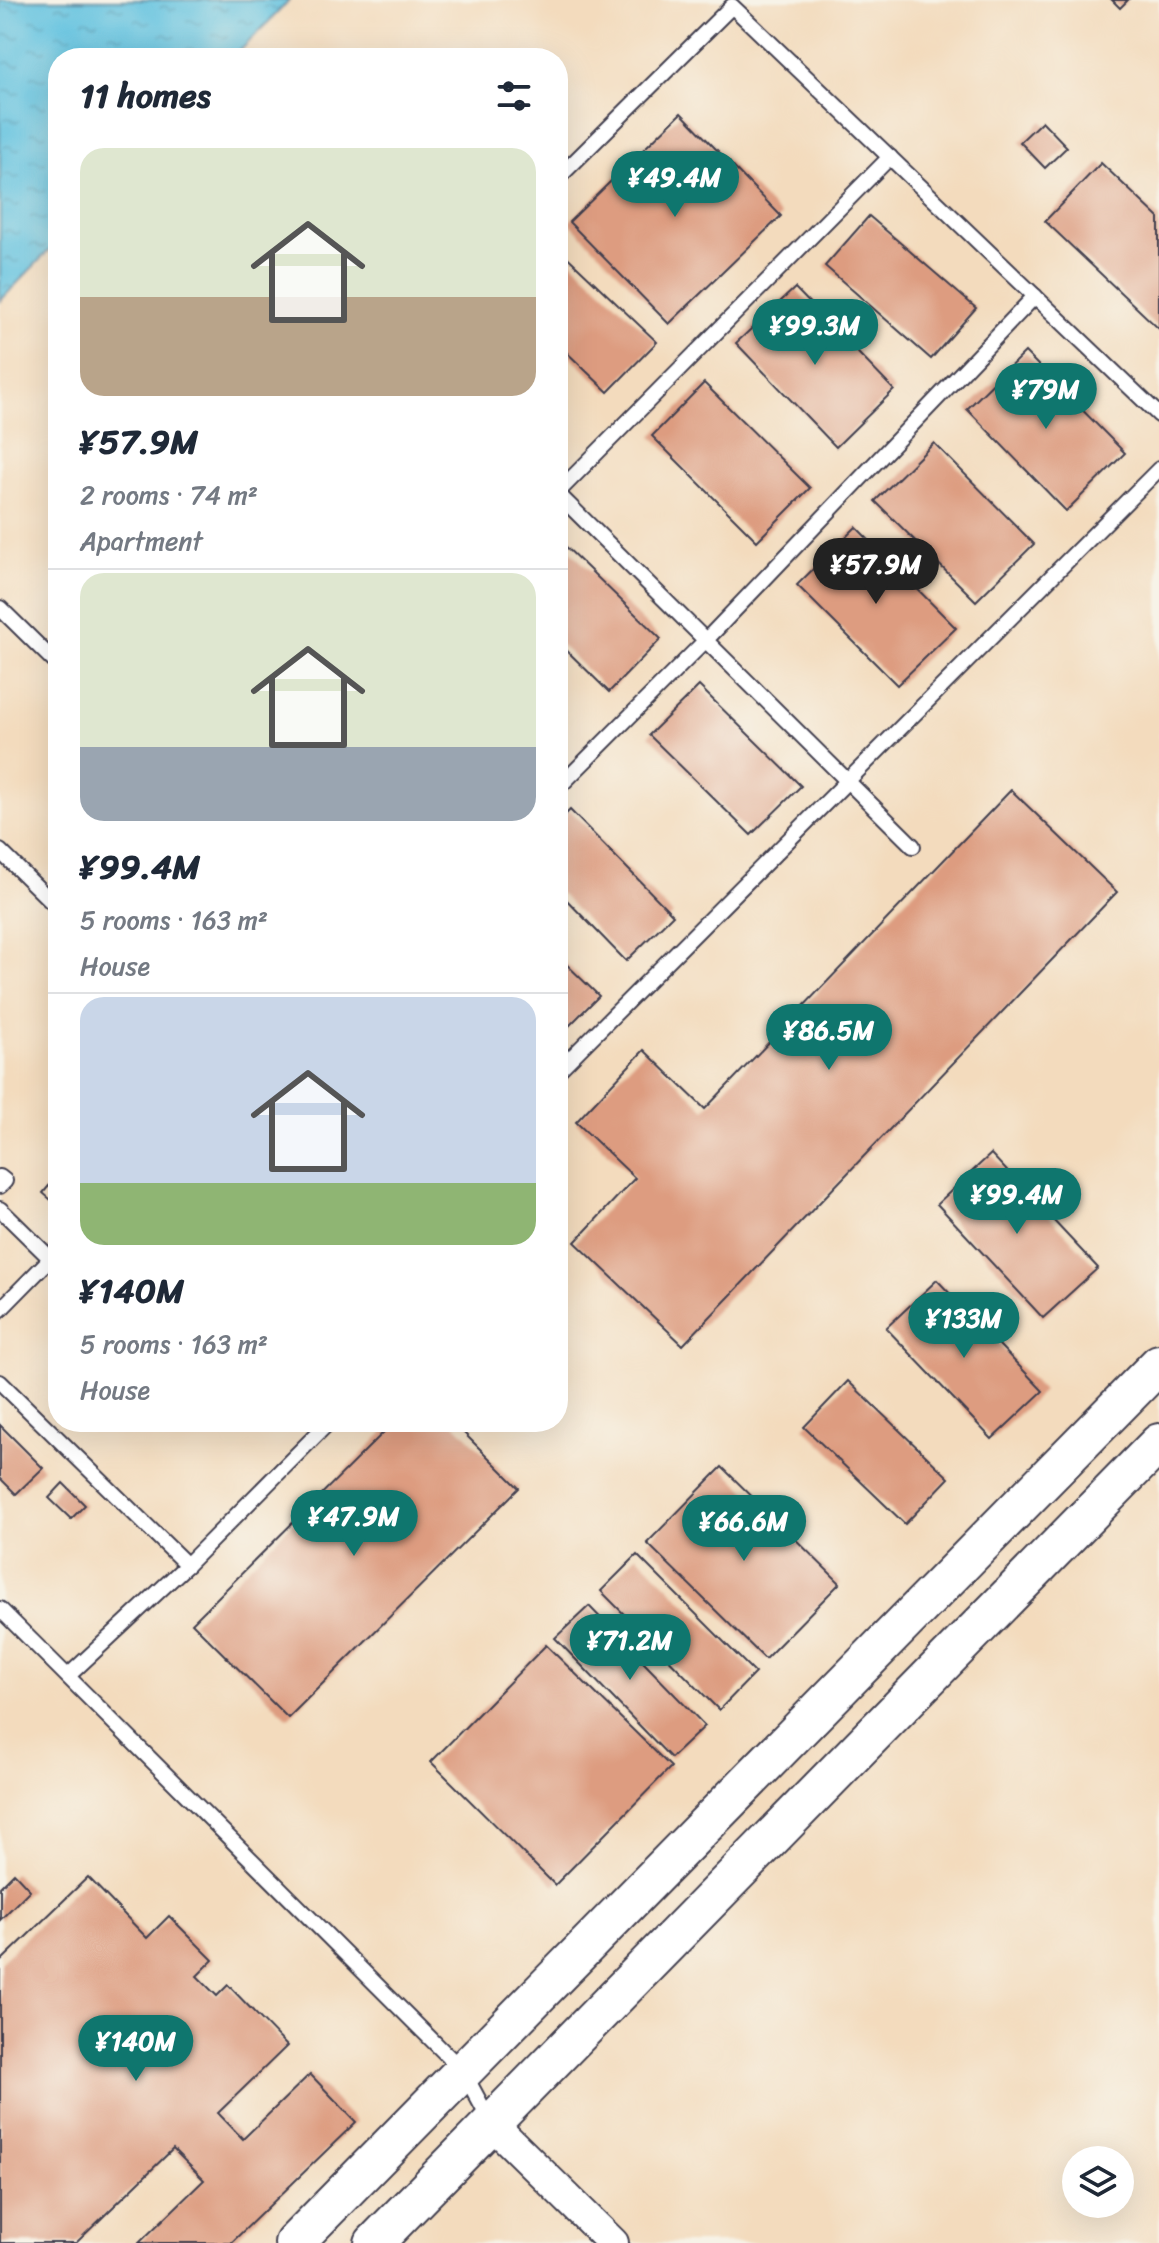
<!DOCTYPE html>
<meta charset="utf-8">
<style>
:root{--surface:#fff;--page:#f6f6f7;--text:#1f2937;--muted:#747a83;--line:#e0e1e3;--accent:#0f766e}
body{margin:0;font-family:Sriracha,sans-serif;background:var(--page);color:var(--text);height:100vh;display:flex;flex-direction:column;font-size:30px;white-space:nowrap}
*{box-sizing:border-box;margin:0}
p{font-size:26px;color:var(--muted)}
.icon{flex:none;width:44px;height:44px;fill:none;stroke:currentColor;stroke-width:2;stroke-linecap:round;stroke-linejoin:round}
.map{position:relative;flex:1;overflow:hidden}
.sheet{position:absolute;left:48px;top:48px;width:520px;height:1384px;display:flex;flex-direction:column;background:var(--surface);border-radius:32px;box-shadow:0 8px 32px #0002}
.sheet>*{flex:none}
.buttons{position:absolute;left:1062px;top:2146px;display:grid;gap:16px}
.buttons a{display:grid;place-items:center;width:72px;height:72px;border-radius:50%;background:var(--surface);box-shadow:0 8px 32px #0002;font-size:40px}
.price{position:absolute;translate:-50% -68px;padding:0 18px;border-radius:28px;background:var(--accent);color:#fff;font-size:26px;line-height:52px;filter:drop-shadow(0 2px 4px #0008)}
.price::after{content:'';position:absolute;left:50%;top:48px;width:24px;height:18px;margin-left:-12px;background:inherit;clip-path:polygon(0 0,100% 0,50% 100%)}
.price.on{background:#222;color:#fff}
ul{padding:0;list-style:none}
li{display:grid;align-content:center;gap:16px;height:424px;padding:0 32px}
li+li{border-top:2px solid var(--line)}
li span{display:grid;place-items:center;height:248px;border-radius:24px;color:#555}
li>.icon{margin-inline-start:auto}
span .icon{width:144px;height:144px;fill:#fffc;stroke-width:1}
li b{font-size:34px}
h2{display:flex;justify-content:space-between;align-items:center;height:96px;padding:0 32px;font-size:34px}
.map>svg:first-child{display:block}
.water{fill:url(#water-ripples);stroke:#42728e;stroke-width:2}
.building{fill:#dd9c80}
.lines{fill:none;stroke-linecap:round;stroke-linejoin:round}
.service-casing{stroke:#413e4e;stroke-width:18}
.minor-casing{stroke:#413e4e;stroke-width:34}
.tertiary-casing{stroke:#413e4e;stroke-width:42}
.service{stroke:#fff;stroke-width:14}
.minor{stroke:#fff;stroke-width:30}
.tertiary{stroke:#fff;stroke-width:38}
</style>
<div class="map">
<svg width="1159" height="2243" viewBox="0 0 1159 2243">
<defs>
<pattern id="water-ripples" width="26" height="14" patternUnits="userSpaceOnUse" patternTransform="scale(2)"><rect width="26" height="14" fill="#62c2e0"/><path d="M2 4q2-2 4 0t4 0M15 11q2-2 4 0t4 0" fill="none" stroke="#55a6c1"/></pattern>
</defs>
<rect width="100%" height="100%" fill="#f7f3e8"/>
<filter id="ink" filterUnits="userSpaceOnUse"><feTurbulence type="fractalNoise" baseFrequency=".0125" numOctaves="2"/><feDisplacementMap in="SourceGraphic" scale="16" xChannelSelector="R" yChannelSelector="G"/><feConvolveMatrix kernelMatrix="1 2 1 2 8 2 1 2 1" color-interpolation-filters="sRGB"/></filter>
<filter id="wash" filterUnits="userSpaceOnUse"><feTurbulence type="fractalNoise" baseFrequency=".006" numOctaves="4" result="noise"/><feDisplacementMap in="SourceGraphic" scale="32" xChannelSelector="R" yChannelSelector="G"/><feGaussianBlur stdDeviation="1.8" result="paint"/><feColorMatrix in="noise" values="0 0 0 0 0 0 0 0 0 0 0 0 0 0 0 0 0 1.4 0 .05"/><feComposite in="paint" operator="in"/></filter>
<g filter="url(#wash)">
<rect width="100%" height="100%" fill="#f3dbbd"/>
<polygon class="water" points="0,0 290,0 233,58 58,58 58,241 0,301"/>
<g id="blocks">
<g class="building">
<polygon points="1112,0 1128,0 1120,8"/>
<polygon points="681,113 781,216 669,324 569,222"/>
<polygon points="1042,121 1067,147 1045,168 1020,142"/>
<polygon points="1101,163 1159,218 1159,329 1045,221"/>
<polygon points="869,216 976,308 931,359 825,266"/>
<polygon points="558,248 657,342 608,392 558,344"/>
<polygon points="795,288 894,390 836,447 736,343"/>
<polygon points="1025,352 1125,453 1066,511 967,409"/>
<polygon points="704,383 810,488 757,541 652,436"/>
<polygon points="934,443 1034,544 976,601 875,501"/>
<polygon points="856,527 956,628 897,685 797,585"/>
<polygon points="558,539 661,639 609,692 558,642"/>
<polygon points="699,686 801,786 751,835 649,735"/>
<polygon points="1011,790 1117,892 683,1345 575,1242 635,1178 576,1122 644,1050 705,1109"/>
<polygon points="570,810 673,915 626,961 558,891 558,822"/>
<polygon points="558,956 599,996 558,1037"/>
<polygon points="991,1154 1098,1268 1043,1318 937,1204"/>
<polygon points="58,1175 58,1206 43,1193"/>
<polygon points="937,1280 1043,1391 992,1439 886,1328"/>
<polygon points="848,1381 949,1478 905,1524 804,1427"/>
<polygon points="394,1422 453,1422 519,1488 288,1718 192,1623"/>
<polygon points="0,1425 43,1468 16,1494 0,1478"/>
<polygon points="722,1467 840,1583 765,1659 647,1543"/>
<polygon points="63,1483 85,1505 71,1519 49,1498"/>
<polygon points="637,1555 755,1673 719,1710 601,1591"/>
<polygon points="589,1606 705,1726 671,1758 555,1638"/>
<polygon points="546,1645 671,1767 555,1885 431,1762"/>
<polygon points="14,1873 30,1890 0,1920 0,1887"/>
<polygon points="88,1877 147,1938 169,1916 213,1960 197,1976 217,1996 228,1985 287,2046 218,2113 243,2139 310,2074 356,2122 231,2243 139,2243 204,2180 173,2149 76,2243 0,2243 0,1962"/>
</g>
</g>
</g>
<g filter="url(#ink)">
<use href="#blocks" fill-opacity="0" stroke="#413e4e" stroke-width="2"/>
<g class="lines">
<defs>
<g id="service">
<polyline points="558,178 732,6 1159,415"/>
<polyline points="558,492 890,157"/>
<polyline points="558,494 913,846"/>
<polyline points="0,608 58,665"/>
<polyline points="558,788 706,640 1035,296"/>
<polyline points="0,851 58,908"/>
<polyline points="558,1071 1159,469"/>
<polyline points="0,1177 5,1181 0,1186"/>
<polyline points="0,1209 51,1259"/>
<polyline points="0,1310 58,1251"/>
<polyline points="0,1382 187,1565"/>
<polyline points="0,1609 463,2071 491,2123"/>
<polyline points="68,1676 187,1565 329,1422"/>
</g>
<polyline id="minor" points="491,2123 613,2243"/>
<g id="tertiary">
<polyline points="294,2243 1159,1364"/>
<polyline points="374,2243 1159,1443"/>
</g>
</defs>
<use href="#service" class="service-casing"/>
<use href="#minor" class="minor-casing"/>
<use href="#tertiary" class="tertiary-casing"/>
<use href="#service" class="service"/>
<use href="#minor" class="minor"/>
<use href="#tertiary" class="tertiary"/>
</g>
</g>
</svg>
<div class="buttons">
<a><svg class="icon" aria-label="layers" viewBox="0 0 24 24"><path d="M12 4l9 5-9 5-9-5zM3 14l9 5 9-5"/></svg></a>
</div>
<b class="price" style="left:675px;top:219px">¥49.4M</b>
<b class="price" style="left:815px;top:367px">¥99.3M</b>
<b class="price" style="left:1046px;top:431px">¥79M</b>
<b class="price on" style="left:876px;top:606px">¥57.9M</b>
<b class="price" style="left:829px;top:1072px">¥86.5M</b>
<b class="price" style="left:1017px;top:1236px">¥99.4M</b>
<b class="price" style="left:964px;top:1360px">¥133M</b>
<b class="price" style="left:354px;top:1558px">¥47.9M</b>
<b class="price" style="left:744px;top:1563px">¥66.6M</b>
<b class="price" style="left:630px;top:1682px">¥71.2M</b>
<b class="price" style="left:136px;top:2083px">¥140M</b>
<section class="sheet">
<h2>11 homes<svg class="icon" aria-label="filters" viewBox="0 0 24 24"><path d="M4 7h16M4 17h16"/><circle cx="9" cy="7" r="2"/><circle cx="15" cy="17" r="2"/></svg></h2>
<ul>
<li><span style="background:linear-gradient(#dfe7d0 60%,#b9a48a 0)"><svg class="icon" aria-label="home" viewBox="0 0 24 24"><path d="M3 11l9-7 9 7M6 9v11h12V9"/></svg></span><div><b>¥57.9M</b><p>2 rooms · 74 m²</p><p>Apartment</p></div></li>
<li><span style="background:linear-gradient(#dfe7d0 70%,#9aa5b1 0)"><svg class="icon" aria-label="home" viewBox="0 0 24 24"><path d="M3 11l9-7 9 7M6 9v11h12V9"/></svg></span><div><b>¥99.4M</b><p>5 rooms · 163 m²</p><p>House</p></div></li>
<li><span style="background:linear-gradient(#c9d6e8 75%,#8fb573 0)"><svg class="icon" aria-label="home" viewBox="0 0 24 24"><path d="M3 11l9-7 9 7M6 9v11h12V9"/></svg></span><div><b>¥140M</b><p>5 rooms · 163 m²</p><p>House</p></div></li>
</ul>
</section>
</div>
